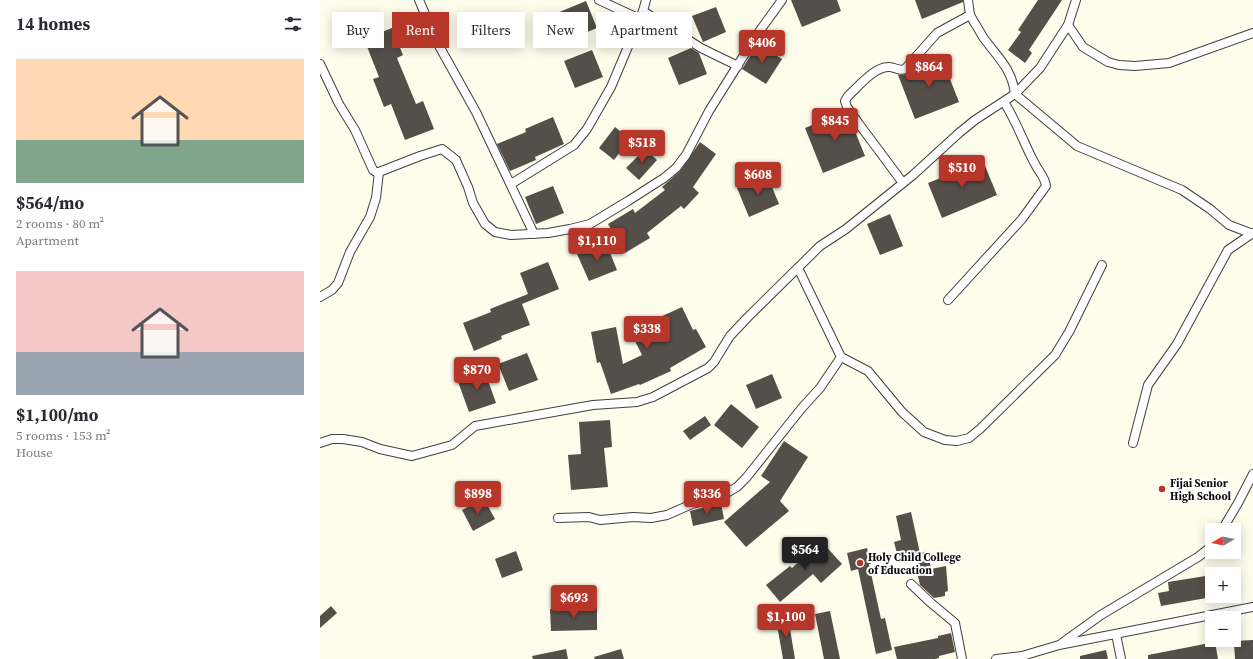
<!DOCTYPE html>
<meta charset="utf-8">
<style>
:root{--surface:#fff;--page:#f2f2f3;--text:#2b2b33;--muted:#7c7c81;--accent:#b63629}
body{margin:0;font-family:"Source Serif 4",serif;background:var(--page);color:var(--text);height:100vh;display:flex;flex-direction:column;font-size:15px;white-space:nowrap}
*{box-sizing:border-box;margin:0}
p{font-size:13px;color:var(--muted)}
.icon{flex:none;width:22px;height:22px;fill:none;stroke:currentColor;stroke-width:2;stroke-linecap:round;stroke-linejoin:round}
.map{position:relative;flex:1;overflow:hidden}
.drawer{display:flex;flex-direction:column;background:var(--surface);width:320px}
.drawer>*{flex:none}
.top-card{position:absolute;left:12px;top:12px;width:380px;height:36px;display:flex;gap:8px}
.needle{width:26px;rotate:260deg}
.controls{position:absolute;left:885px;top:523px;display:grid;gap:8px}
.controls a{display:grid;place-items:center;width:36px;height:36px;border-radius:0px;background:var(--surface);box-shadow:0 2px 10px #0003;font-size:20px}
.price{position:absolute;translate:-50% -34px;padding:0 9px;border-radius:4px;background:var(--accent);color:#fff;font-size:13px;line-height:26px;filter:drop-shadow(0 1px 2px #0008)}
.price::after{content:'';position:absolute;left:50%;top:24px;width:12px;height:9px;margin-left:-6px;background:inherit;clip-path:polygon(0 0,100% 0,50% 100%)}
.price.active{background:#222;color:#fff}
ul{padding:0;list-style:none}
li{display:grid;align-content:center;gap:8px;height:212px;padding:0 16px}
li span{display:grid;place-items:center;height:124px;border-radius:0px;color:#555}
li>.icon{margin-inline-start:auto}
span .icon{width:72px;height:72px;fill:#fffc;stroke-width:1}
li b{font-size:17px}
h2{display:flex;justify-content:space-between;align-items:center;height:48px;padding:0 16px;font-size:17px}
.tag{padding:0 14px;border-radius:0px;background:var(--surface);box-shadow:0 2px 10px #0003;font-size:14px;line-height:36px}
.tag.active{background:var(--accent);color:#fff}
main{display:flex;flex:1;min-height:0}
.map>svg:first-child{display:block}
.building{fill:#544f49}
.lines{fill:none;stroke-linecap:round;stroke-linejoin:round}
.minor-casing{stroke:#3f3f3f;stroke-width:10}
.minor{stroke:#fff;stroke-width:8}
.poi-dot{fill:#b63629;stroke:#fff;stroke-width:1.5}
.labels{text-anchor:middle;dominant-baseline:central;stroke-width:4;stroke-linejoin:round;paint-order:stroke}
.poi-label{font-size:11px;font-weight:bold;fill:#0c0c0c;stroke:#fff;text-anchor:start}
</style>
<main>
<section class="drawer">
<h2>14 homes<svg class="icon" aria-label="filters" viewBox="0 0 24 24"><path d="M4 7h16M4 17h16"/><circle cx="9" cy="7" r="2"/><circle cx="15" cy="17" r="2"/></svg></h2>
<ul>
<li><span style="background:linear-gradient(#ffd9b3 65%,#7fa58c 0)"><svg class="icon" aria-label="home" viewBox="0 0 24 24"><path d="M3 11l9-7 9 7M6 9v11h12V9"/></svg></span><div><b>$564/mo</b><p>2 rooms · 80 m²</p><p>Apartment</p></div></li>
<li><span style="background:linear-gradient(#f6c9c9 65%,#9aa5b1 0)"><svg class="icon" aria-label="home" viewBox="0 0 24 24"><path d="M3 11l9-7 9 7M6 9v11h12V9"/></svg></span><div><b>$1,100/mo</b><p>5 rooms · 153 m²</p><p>House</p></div></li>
</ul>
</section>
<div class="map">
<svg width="933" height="659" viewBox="0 0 933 659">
<rect width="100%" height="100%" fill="#fefdec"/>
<g class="building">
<polygon points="471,0 517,0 521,11 482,27"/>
<polygon points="595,0 643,0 643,2 602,19"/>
<polygon points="718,0 742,0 709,50 712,53 705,63 688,50 701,32 698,30"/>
<polygon points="266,1 277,28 248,40 237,13"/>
<polygon points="396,7 406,32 383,42 372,16"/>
<polygon points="72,28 83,55 77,58 96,104 103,101 114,129 85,140 71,104 64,107 53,79 59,77 44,39"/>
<polygon points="438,44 462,59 446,84 422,69"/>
<polygon points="371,48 379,53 387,74 359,85 348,58"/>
<polygon points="272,50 283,77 255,88 244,61"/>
<polygon points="621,56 639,102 595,119 578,75 587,74 594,67"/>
<polygon points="524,112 532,124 545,156 503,173 485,128"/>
<polygon points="233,117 244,144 215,157 216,160 190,171 177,144 206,132 205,129"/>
<polygon points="295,127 310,139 294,160 279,148"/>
<polygon points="380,142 396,154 373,187 379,193 364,209 361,206 327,233 330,238 305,253 288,224 313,209 315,213 345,190 342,187 360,171"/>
<polygon points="325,149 337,160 319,180 306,168"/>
<polygon points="663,161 677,195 622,218 608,183"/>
<polygon points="447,175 459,204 429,217 417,188"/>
<polygon points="233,186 244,213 216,224 205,197"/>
<polygon points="570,214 583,246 560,255 547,224"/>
<polygon points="286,243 297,270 269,281 257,254"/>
<polygon points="228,262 239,289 202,304 210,325 181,336 182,339 154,351 143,323 171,312 170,309 208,294 200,273"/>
<polygon points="362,307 373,330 376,329 386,347 350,368 351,371 320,385 319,384 291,394 280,362 277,363 271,332 296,327 303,364 322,355 311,333 338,318"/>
<polygon points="207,353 218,380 189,391 178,364"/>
<polygon points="164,369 176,403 149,412 137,379"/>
<polygon points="452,374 462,398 436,409 426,385"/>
<polygon points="411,404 439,427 422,448 394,425"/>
<polygon points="385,416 391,425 370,440 363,431"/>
<polygon points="290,420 292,447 284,448 288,487 251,490 248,455 261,454 259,422"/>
<polygon points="464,441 488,457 460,501 469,511 426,547 404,522 450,482 441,476"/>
<polygon points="164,499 175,519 153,531 142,510"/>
<polygon points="401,503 404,519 373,526 370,511"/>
<polygon points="591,512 600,553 608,551 611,569 626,566 628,591 625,592 625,596 614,598 600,585 597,572 599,572 596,557 579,561 574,542 581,540 576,516"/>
<polygon points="501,541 522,564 501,583 493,574 460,602 446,585 470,566 472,568"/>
<polygon points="547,548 551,564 549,564 561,619 565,618 572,650 556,654 538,569 531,571 527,553"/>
<polygon points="196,551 203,570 182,578 175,559"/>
<polygon points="892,575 892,597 841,606 838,593 849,591 848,582"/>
<polygon points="11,606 17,613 0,628 0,616"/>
<polygon points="277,607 277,630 231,631 230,609"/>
<polygon points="510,611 520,659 504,659 495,614"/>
<polygon points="468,617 475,659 463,659 456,619"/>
<polygon points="631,633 635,652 619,656 619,658 615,659 577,659 574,647 618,638 618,636"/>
<polygon points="933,640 933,659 915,659 914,641"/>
<polygon points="895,642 898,659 828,659 828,655"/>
<polygon points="246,649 248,659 213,659 212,656"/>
<polygon points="301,649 304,659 275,659 274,657"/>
<polygon points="786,650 788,659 760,659 760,656"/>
</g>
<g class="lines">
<defs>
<g id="minor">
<polyline points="99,0 118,44 156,112 214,234"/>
<polyline points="279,0 320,19"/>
<polyline points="648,0 650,15"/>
<polyline points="323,11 381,48 418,66"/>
<polyline points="748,25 763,47 788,62 799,65 815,66 849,63 933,33"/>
<polyline points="0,64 19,104 35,130 53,170 56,172 59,172 100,156 122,149 136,160 148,187 153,203 165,224 175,232 191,235 228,233 250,229 270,224 308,201 344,178 356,168 366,155 389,111 436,36 462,0"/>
<path d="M583 183 539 124 527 107 525 101 528 96C537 88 554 67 568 67 574 66 578 72 585 69L617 33 650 15C654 22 659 30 663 37 677 57 692 68 695 94L757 146 862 190 890 209 909 225 933 234"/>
<polyline points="191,184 254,145 267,129 291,87 323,11 326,0"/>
<polyline points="0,297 12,290 18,283 30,252 50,217 56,198 59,172"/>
<path d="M628 300 702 219 726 186C725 177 719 172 715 164 704 144 697 122 684 102"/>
<polyline points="521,357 548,371 582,412 604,432 625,440 637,441 649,438 660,429 735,355 749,332 782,265"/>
<polyline points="0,443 12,439 23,439 42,442 60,449 92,456 132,445 155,426 273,405 317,402 333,397 388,368 394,362 410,336 428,317 500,246 526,229 593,175 639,133 655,120 695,94 720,68 748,25 756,0"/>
<polyline points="813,443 828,385 857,344 908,250 933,233"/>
<polyline points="238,518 269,517 280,520 313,517 331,518 347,515 372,504 398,498 417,487 426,478 481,409 500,388 521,357 478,268"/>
<polyline points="902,530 918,503 933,474"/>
<polyline points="591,584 611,603 635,623 642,659"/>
<polyline points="796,634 801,659"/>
<polyline points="742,643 781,615 878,557 892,546"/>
<polyline points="676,659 702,656 739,645 933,607"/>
</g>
</defs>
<use href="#minor" class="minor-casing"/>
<use href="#minor" class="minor"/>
</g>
<g class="poi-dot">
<circle cx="842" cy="489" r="4"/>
<circle cx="540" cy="563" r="4"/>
</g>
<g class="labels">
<g class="poi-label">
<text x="850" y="483">Fijai Senior<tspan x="850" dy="13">High School</tspan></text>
<text x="548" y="557">Holy Child College<tspan x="548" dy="13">of Education</tspan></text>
</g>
</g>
</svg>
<div class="controls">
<a><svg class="needle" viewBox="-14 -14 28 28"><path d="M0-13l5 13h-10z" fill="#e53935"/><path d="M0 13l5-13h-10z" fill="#7c7c81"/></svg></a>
<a>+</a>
<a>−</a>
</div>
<b class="price" style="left:442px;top:64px">$406</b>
<b class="price" style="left:609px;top:88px">$864</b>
<b class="price" style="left:515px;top:142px">$845</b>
<b class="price" style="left:322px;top:164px">$518</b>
<b class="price" style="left:642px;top:189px">$510</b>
<b class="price" style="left:438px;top:196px">$608</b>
<b class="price" style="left:277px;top:262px">$1,110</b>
<b class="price" style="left:327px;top:350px">$338</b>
<b class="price" style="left:157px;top:391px">$870</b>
<b class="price" style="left:158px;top:515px">$898</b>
<b class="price" style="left:387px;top:515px">$336</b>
<b class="price active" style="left:485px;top:571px">$564</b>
<b class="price" style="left:254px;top:619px">$693</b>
<b class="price" style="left:466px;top:638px">$1,100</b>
<div class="top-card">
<a class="tag">Buy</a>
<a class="tag active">Rent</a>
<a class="tag">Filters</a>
<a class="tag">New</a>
<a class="tag">Apartment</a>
</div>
</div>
</main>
